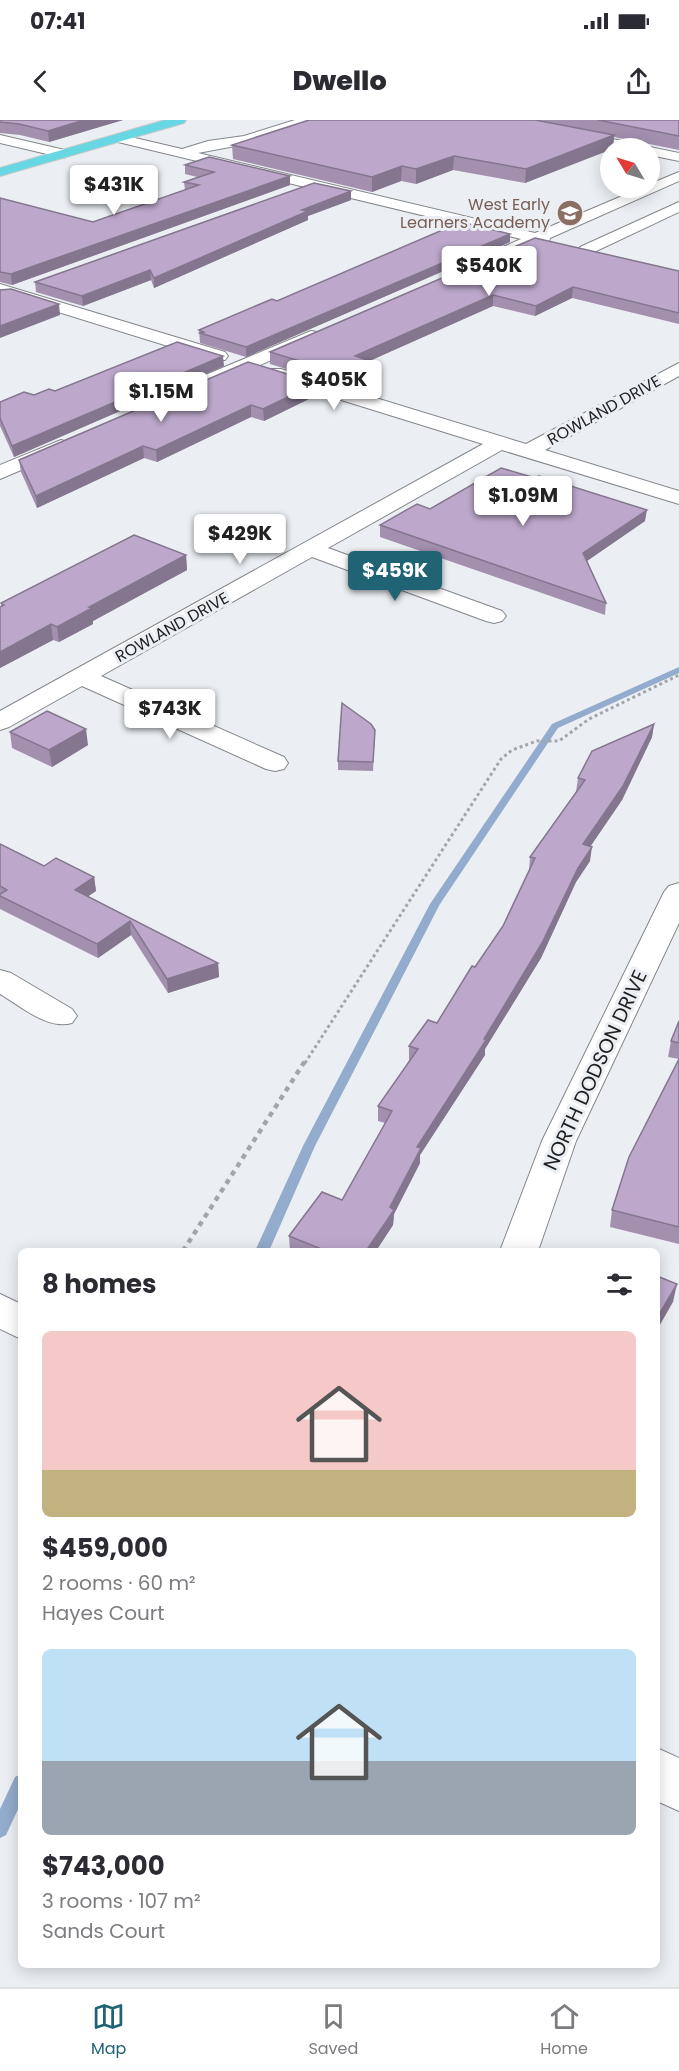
<!DOCTYPE html>
<meta charset="utf-8">
<style>
:root{--surface:#fff;--page:#f2f2f3;--text:#2b2b33;--muted:#7c7c81;--line:#e1e1e2;--accent:#1f6375}
body{margin:0;font-family:Poppins,sans-serif;background:var(--page);color:var(--text);height:100vh;display:flex;flex-direction:column;font-size:22px;white-space:nowrap}
*{box-sizing:border-box;margin:0}
p{font-size:20px;color:var(--muted)}
.icon{flex:none;width:33px;height:33px;fill:none;stroke:currentColor;stroke-width:2;stroke-linecap:round;stroke-linejoin:round}
.map{position:relative;flex:1;overflow:hidden}
.sheet{position:absolute;left:18px;top:1128px;width:642px;height:720px;display:flex;flex-direction:column;background:var(--surface);border-radius:9px;box-shadow:0 3px 15px #0003}
.sheet>*{flex:none}
.needle{width:39px;rotate:308deg}
.fabs{position:absolute;left:600px;top:18px;display:grid;gap:12px}
.fabs a{display:grid;place-items:center;width:60px;height:60px;border-radius:50%;background:var(--surface);box-shadow:0 3px 15px #0003;font-size:30px}
.price{position:absolute;translate:-50% -51px;padding:0 14px;border-radius:6px;background:#fff;color:#222;font-size:20px;line-height:39px;filter:drop-shadow(0 2px 3px #0008)}
.price::after{content:'';position:absolute;left:50%;top:36px;width:18px;height:14px;margin-left:-9px;background:inherit;clip-path:polygon(0 0,100% 0,50% 100%)}
.price.active{background:var(--accent);color:#fff}
ul{padding:0;list-style:none}
li{display:grid;align-content:center;gap:12px;height:318px;padding:0 24px}
li span{display:grid;place-items:center;height:186px;border-radius:9px;color:#555}
li>.icon{margin-inline-start:auto}
span .icon{width:108px;height:108px;fill:#fffc;stroke-width:1}
li b{font-size:26px}
h2{display:flex;justify-content:space-between;align-items:center;height:72px;padding:0 24px;font-size:26px}
.status{display:flex;justify-content:space-between;align-items:center;height:42px;padding:0 30px;background:var(--surface);direction:ltr}
.status svg{height:16px;fill:currentColor}
header{display:flex;justify-content:space-between;align-items:center;height:78px;padding:0 24px;background:var(--surface);font-size:27px;font-weight:800}
.menu{display:flex;justify-content:space-around;align-items:center;height:84px;border-top:2px solid var(--line);background:var(--surface);font-size:16px;color:var(--muted)}
.menu a{display:grid;justify-items:center;gap:3px}
.menu .active{color:var(--accent)}
.map>svg:first-child{display:block}
.lines{fill:none;stroke-linecap:round;stroke-linejoin:round}
.stream{fill:#93abcc;fill-rule:evenodd}
.minor-casing{stroke:#83868a;stroke-width:2}
.major-casing{stroke:#c9c9c9;stroke-width:2}
.path-far1{stroke:#a3a6a9;stroke-width:3;stroke-dasharray:3 3;stroke-linecap:butt}
.path{stroke:#a3a6a9;stroke-width:4.5;stroke-dasharray:5 5;stroke-linecap:butt}
.minor{fill:#fff;fill-rule:evenodd}
.major{fill:#68d7e4;fill-rule:evenodd}
.wall{fill:#a390af}
.shaded-wall{fill:#84768e}
.building{fill:#bda8cb;stroke:#84768e;stroke-width:1.5}
.labels{text-anchor:middle;dominant-baseline:central;stroke-width:6;stroke-linejoin:round;paint-order:stroke}
.far-education-label{font-size:16px;fill:#785e54;stroke:#ebeff3;text-anchor:end}
.far-street-label{font-size:16px;fill:#1e1f20;stroke:#ebeff3}
.street-label{font-size:20px;fill:#1e1f20;stroke:#ebeff3}
</style>
<div class="status"><b>07:41</b><svg viewBox="0 0 49 12"><path d="M0 12V9h3v3zM5 12V6h3v6zM10 12V3h3v9zM15 12V0h3v12zM26 1h20v11H26zM47 4h2v5h-2z"/></svg></div>
<header><svg class="icon" aria-label="back" viewBox="0 0 24 24"><path d="M15 5l-7 7 7 7"/></svg>Dwello<svg class="icon" aria-label="share" viewBox="0 0 24 24"><path d="M12 15V3M7 8l5-5 5 5M5 13v7h14v-7"/></svg></header>
<div class="map">
<svg width="679" height="1867" viewBox="0 0 679 1867">
<rect width="100%" height="100%" fill="#ebeff3"/>
<g class="lines">
<g class="stream">
<polygon points="679,547 679,553 558,608 440,784 315,1026 269,1131 255,1131 303,1026 430,784 552,604"/>
<polygon points="21,1654 21,1683 6,1715 0,1718 0,1689 15,1657"/>
</g>
<defs>
<g id="minor">
<polygon points="295,0 315,0 313,3 251,23 198,33 535,113 641,68 650,68 650,64 679,52 679,61 550,118 549,123 538,123 496,141 488,136 490,133 521,119 118,22 111,18 118,14 182,29 208,21 244,16"/>
<polygon points="488,0 515,0 638,24 645,28 620,28 495,4"/>
<polygon points="0,15 69,31 71,34 64,38 0,23"/>
<polygon points="650,27 679,33 679,41 650,35 650,28 645,28"/>
<polygon points="679,82 679,92 592,133 586,135 578,130 580,127"/>
<polygon points="0,164 225,232 228,236 225,240 213,240 0,174"/>
<polygon points="311,211 317,212 320,216 317,220 217,264 203,264 201,260 203,256"/>
<polygon points="679,243 679,256 545,330 679,371 679,384 502,330 328,428 502,491 506,496 502,501 494,503 486,501 312,437 101,556 284,637 288,643 284,649 275,651 266,649 82,566 9,607 0,610 0,591 483,324 267,257 265,253 267,249 281,249 526,324"/>
<polygon points="61,320 68,322 71,326 68,330 0,359 0,345"/>
<polygon points="679,763 679,803 576,1021 538,1131 500,1131 542,1021 664,772 669,766"/>
<path d="M0 850 11 853 72 889 77 896 72 903C47 910 21 886 0 874Z"/>
<polygon points="0,1174 21,1184 21,1219 0,1209"/>
<polygon points="657,1628 679,1638 679,1691 657,1681"/>
</g>
<polygon id="major" points="165,0 186,0 184,3 0,56 0,48"/>
</defs>
<use href="#minor" class="minor-casing"/>
<use href="#major" class="major-casing"/>
<polyline class="path-far1" points="305,943 501,639 512,630 537,621 559,621 589,599 679,555"/>
<polyline class="path" points="183,1131 305,941"/>
<use href="#minor" class="minor"/>
<use href="#major" class="major"/>
</g>
<g class="wall">
<polygon points="0,0 123,0 49,22 20,15 0,13"/>
<polygon points="309,0 679,0 679,30 614,17 613,28 610,28 525,63 453,50 416,64 401,61 372,72 233,39 232,25"/>
<polygon points="185,45 290,65 12,165 0,162 0,78 93,102 185,70 184,62 197,57 185,54"/>
<polygon points="351,71 351,80 308,96 308,100 154,168 151,160 83,186 36,172 35,162"/>
<polygon points="510,114 510,122 246,237 200,223 199,210 277,181"/>
<polygon points="535,118 679,151 679,204 572,178 535,196 493,186 367,242 367,251 339,265 270,244 270,232"/>
<polygon points="224,246 14,337 0,306 0,282 55,271"/>
<polygon points="317,263 317,275 264,301 251,297 157,342 144,338 37,388 21,352 19,340"/>
<polygon points="430,389 645,401 587,441 606,483 605,495 380,417 380,405"/>
<polygon points="186,435 187,450 93,501 93,504 59,522 53,520 0,548 1,483"/>
<polygon points="654,604 652,617 622,680 590,726 590,741 576,762 541,838 485,929 485,935 420,1035 420,1043 394,1094 393,1105 376,1131 290,1131 289,1116 342,1080 385,1003 378,1001 378,986 409,941 409,926 437,903 503,806 529,751 530,737 576,672 578,658"/>
<polygon points="375,610 373,651 338,650 338,641"/>
<polygon points="10,612 88,625 52,647 12,628"/>
<polygon points="0,724 44,746 94,757 96,771 88,776 218,843 219,857 168,873 131,815 98,838 0,789"/>
<polygon points="679,901 679,1124 610,1107 612,1090 679,939 668,937 671,921"/>
</g>
<g class="shaded-wall">
<polygon points="84,0 123,0 49,22 48,11"/>
<polygon points="614,15 613,28 610,28 610,30 525,63 526,49"/>
<polygon points="454,36 453,50 416,64 416,49"/>
<polygon points="402,46 401,61 372,72 372,57"/>
<polygon points="290,56 290,65 12,165 11,154"/>
<polygon points="351,71 351,80 308,96 308,100 154,168 154,158 302,90"/>
<polygon points="510,114 510,122 246,237 246,227"/>
<polygon points="150,150 151,160 83,186 82,176"/>
<polygon points="573,167 572,178 535,196 536,186"/>
<polygon points="493,175 493,186 367,242 367,251 339,265 339,253 355,236"/>
<polygon points="59,184 60,195 0,218 0,206"/>
<polygon points="223,236 224,246 14,337 12,326"/>
<polygon points="317,263 317,275 264,301 263,289"/>
<polygon points="251,285 251,297 157,342 156,330"/>
<polygon points="143,326 144,338 37,388 36,376"/>
<polygon points="647,390 645,401 581,445 583,433"/>
<polygon points="186,435 187,450 93,501 93,504 59,522 57,507 89,487"/>
<polygon points="51,504 53,520 0,548 0,532"/>
<polygon points="654,604 652,617 622,680 582,739 583,724"/>
<polygon points="86,609 88,625 52,647 49,630"/>
<polygon points="592,727 590,741 576,762 541,838 485,929 485,935 420,1035 420,1043 394,1094 393,1105 376,1131 366,1131 390,1087 417,1027 484,919 578,748"/>
<polygon points="94,757 96,771 77,784 75,770"/>
<polygon points="130,801 131,815 98,838 97,824"/>
<polygon points="218,843 219,857 168,873 167,859"/>
<polygon points="677,1164 673,1182 657,1210 657,1198"/>
</g>
<g class="building">
<polygon points="0,0 84,0 48,11 19,4 0,2"/>
<polygon points="309,0 535,0 614,15 526,49 454,36 416,49 402,46 372,57 232,25"/>
<polygon points="598,0 679,0 679,16"/>
<polygon points="209,37 290,56 11,154 0,152 0,78 93,102 199,65 184,62 214,52 185,45"/>
<polygon points="314,63 351,71 302,90 308,91 154,158 150,150 82,176 35,162"/>
<polygon points="461,102 510,114 246,227 200,213 204,212 199,210 272,179 277,181"/>
<polygon points="535,118 679,151 679,193 573,167 536,186 493,175 355,236 367,240 339,253 270,232"/>
<polygon points="11,169 59,184 0,206 0,170"/>
<polygon points="177,222 223,236 12,326 0,298 0,282 24,272 34,275 49,269 55,271"/>
<polygon points="248,242 317,263 263,289 251,285 156,330 143,326 36,376 19,340"/>
<polygon points="501,348 535,358 539,356 647,390 583,433 606,483 380,405 417,384 430,389"/>
<polygon points="134,415 186,435 89,487 92,488 57,507 51,504 0,532 0,487 4,485 1,483"/>
<polygon points="342,583 371,604 375,610 373,642 338,641"/>
<polygon points="47,591 86,609 49,630 10,612"/>
<polygon points="654,604 623,666 583,724 592,727 578,748 542,823 484,919 486,920 417,1027 421,1028 390,1087 394,1090 366,1131 326,1131 289,1116 322,1072 342,1080 392,991 378,986 418,929 409,926 428,900 437,903 472,846 475,847 503,806 535,738 530,737 585,660 578,658 592,631"/>
<polygon points="0,724 44,746 56,738 94,757 75,770 218,843 167,859 130,801 97,824 0,776 0,774 7,770 0,766"/>
<polygon points="679,901 679,923 671,921"/>
<polygon points="679,939 679,1107 612,1090 629,1037"/>
<polygon points="657,1156 677,1164 657,1198"/>
</g>
<defs>
<symbol id="school-disc" viewBox="-11 -11 22 22"><circle r="9.5" fill="#8d6e63" stroke="#ebeff3"/><path d="M0-5L7-2L0 1L-7-2ZM-4 1L0 2.5L4 1V4Q0 6-4 4Z" fill="#fff"/></symbol>
</defs>
<g fill-rule="evenodd">
<use href="#school-disc" x="555" y="78" width="30" height="30"/>
</g>
<g class="labels">
<g class="far-education-label">
<text x="550" y="84">West Early<tspan x="550" dy="18">Learners Academy</tspan></text>
</g>
<g class="far-street-label">
<text transform="translate(604 290) rotate(-29)">ROWLAND DRIVE</text>
<text transform="translate(172 507) rotate(-29)">ROWLAND DRIVE</text>
</g>
<g class="street-label">
<text transform="translate(595 950) rotate(-65)">NORTH DODSON DRIVE</text>
</g>
</g>
</svg>
<div class="fabs">
<a><svg class="needle" viewBox="-14 -14 28 28"><path d="M0-13l5 13h-10z" fill="#e53935"/><path d="M0 13l5-13h-10z" fill="#7c7c81"/></svg></a>
</div>
<b class="price" style="left:114px;top:96px">$431K</b>
<b class="price" style="left:489px;top:177px">$540K</b>
<b class="price" style="left:334px;top:291px">$405K</b>
<b class="price" style="left:161px;top:303px">$1.15M</b>
<b class="price" style="left:523px;top:407px">$1.09M</b>
<b class="price" style="left:240px;top:445px">$429K</b>
<b class="price active" style="left:395px;top:482px">$459K</b>
<b class="price" style="left:170px;top:620px">$743K</b>
<section class="sheet">
<h2>8 homes<svg class="icon" aria-label="filters" viewBox="0 0 24 24"><path d="M4 7h16M4 17h16"/><circle cx="9" cy="7" r="2"/><circle cx="15" cy="17" r="2"/></svg></h2>
<ul>
<li><span style="background:linear-gradient(#f6c9c9 75%,#c2b280 0)"><svg class="icon" aria-label="home" viewBox="0 0 24 24"><path d="M3 11l9-7 9 7M6 9v11h12V9"/></svg></span><div><b>$459,000</b><p>2 rooms · 60 m²</p><p>Hayes Court</p></div></li>
<li><span style="background:linear-gradient(#bfe0f5 60%,#9aa5b1 0)"><svg class="icon" aria-label="home" viewBox="0 0 24 24"><path d="M3 11l9-7 9 7M6 9v11h12V9"/></svg></span><div><b>$743,000</b><p>3 rooms · 107 m²</p><p>Sands Court</p></div></li>
</ul>
</section>
</div>
<nav class="menu">
<a class="active"><svg class="icon" aria-label="map" viewBox="0 0 24 24"><path d="M3 6l6-2 6 2 6-2v14l-6 2-6-2-6 2zM9 4v14M15 6v14"/></svg>Map</a>
<a><svg class="icon" aria-label="saved" viewBox="0 0 24 24"><path d="M7 4h10v16l-5-4-5 4z"/></svg>Saved</a>
<a><svg class="icon" aria-label="home" viewBox="0 0 24 24"><path d="M3 11l9-7 9 7M6 9v11h12V9"/></svg>Home</a>
</nav>
